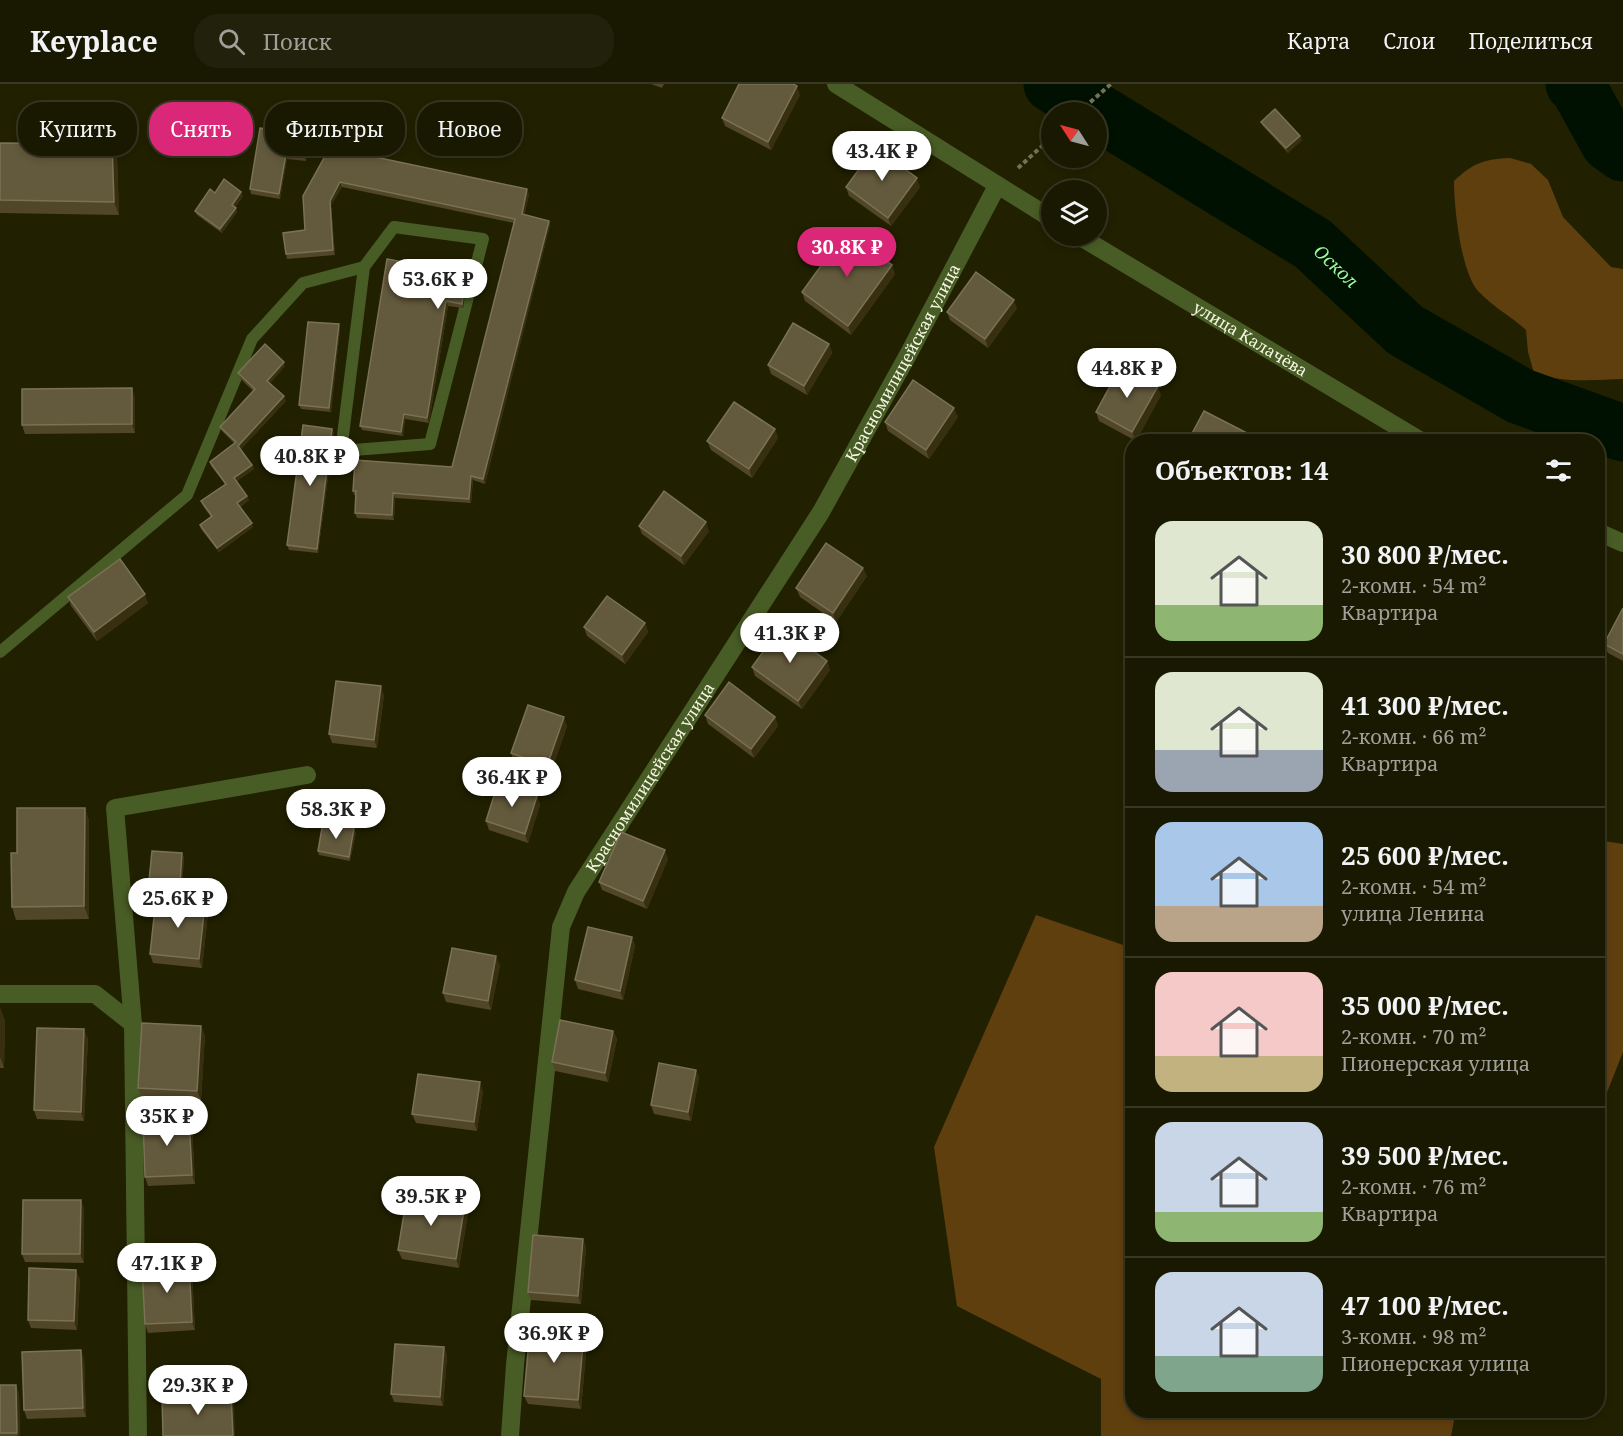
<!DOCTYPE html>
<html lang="ru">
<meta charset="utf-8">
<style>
:root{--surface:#191801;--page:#22210b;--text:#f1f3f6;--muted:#9fa099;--line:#373723;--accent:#db2777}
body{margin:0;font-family:"Noto Serif",serif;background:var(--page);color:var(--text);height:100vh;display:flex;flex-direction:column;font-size:22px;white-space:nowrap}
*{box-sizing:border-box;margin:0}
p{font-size:20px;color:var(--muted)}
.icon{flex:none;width:33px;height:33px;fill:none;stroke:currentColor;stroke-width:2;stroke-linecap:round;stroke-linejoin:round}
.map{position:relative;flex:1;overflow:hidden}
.details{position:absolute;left:1125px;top:350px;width:480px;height:984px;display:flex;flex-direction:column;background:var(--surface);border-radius:24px;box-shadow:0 3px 9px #0003,0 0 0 2px var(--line)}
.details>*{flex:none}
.banner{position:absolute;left:18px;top:18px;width:570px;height:54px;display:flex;gap:12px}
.needle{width:39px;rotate:306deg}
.fabs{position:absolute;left:1041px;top:18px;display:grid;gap:12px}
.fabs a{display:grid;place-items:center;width:66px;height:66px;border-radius:50%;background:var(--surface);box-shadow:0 3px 9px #0003,0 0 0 2px var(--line);font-size:30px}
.price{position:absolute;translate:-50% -51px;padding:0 14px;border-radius:21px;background:#fff;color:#222;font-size:20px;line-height:39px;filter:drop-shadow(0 2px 3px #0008)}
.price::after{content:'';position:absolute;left:50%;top:36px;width:18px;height:14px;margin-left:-9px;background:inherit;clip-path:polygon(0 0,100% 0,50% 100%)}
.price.current{background:var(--accent);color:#fff}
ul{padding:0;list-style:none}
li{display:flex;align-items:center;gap:18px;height:150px;padding:0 30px}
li+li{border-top:2px solid var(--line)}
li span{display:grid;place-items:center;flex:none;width:168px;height:120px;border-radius:18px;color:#555}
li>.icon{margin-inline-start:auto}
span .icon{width:72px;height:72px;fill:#fffc;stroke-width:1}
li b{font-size:26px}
h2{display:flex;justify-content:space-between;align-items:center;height:72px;padding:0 30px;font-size:26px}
.tag{padding:0 21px;border-radius:24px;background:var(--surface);box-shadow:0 3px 9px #0003,0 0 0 2px var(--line);font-size:21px;line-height:54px}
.tag.current{background:var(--accent);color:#fff}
header{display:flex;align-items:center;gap:36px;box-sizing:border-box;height:84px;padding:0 30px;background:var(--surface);border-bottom:2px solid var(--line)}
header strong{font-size:28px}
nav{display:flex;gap:33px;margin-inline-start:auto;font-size:21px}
.search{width:420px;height:54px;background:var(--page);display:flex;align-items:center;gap:15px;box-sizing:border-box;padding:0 21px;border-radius:24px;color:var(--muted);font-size:22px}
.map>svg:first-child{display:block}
.forest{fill:#603f0f}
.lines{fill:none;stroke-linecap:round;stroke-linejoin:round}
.river{stroke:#001101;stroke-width:57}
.path{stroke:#727258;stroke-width:4;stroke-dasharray:4.5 3;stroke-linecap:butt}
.service{stroke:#485c25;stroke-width:12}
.minor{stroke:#485c25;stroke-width:18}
.wall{fill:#514627}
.shaded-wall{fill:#372f0f}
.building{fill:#63593c;stroke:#7a7256;stroke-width:1.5}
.labels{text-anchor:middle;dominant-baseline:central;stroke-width:5;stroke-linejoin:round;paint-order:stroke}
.street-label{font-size:16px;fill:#f6f7e4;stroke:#181600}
.water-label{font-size:18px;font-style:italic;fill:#9afb9d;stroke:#181600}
</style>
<header>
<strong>Keyplace</strong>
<div class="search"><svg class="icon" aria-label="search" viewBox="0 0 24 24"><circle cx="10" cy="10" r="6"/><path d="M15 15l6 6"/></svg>Поиск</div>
<nav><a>Карта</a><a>Слои</a><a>Поделиться</a></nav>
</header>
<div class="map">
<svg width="1623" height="1352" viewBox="0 0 1623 1352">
<rect width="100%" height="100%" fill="#212001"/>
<g class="forest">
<path d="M1510 74 1531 80 1548 96 1563 133 1611 183 1623 185V295C1593 296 1562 299 1534 289L1528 268 1526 246C1511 232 1493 223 1479 208 1461 190 1454 123 1454 97 1473 79 1484 75 1510 74Z"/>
<polygon points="1598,756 1623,760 1623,968 1606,1011 1598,1017"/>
<polygon points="1036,831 1132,864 1132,1326 1456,1326 1451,1352 1101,1352 1101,1295 957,1222 934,1063"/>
</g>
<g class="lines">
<g class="river">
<path id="s1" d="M1052 0 1313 160 1405 246 1520 312 1623 349"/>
<polyline points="1574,0 1578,3 1609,59 1623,69"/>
</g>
<g class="path">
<polyline points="1079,28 1111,0"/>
<polyline points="1018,84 1052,53"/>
</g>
<g class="service">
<polygon points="394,143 483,155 430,360 341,367 364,183"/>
<polyline points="0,568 187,411 252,255 303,199 364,183"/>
</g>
<g class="minor">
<polyline points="836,0 1052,135"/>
<path id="s2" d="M1079 152 1421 357"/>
<polyline points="1598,448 1623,459"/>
<polyline points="0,910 95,910 133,940"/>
<polyline points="138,1352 133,940 115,724 307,691"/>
<path id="s3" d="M510 1352 515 1281 561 843 576 808 821 428 909 269 997 102"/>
</g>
</g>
<g class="wall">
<polygon points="651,0 664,0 662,4"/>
<polygon points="800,11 771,66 725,42 722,34"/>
<polygon points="1261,38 1302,56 1288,69 1263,42"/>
<polygon points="260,44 308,52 310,56 306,77 287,75 280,115 251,110 250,105"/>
<polygon points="0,59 117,73 119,131 0,129"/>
<polygon points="325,72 529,110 524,131 549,137 550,141 485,400 473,396 471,419 395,414 394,436 357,434 355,429 356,411 354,411 353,407 452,383 514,139 342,103 331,121 335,171 287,175 286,170 305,146"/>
<polygon points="846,103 920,103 891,142 849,112"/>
<polygon points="215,109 243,112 235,123 237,128 222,149 197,131 195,127"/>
<polygon points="428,186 426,196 465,200 466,205 463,224 448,222 429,339 405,335 403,352 362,346 360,342"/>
<polygon points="895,190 851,251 805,217 802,208"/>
<polygon points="1017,224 988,264 950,236 947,228"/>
<polygon points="340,244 331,328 301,325 299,321"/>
<polygon points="829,260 832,269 807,311 771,290 768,281"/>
<polygon points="285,282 270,299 286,317 241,365 252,381 254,385 237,397 249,416 240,423 253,443 219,468 201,445 200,441 211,433 203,422 201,417 225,400 211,382 210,378 235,360 222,347 220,343 253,307 240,294 238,289"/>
<polygon points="1161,311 1136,357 1099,337 1096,328"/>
<polygon points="135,313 135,349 25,350 22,341"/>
<polygon points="958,333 929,375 888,347 885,338"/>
<polygon points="332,345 334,349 318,469 289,466 287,461"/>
<polygon points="775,345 778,354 752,394 711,366 707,357"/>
<polygon points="639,442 709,447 684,481 642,450"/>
<polygon points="867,492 836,538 800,513 796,504"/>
<polygon points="68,513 148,519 97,557 71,522"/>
<polygon points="1623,524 1623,577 1608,569 1604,560"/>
<polygon points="645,539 648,548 625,580 587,552 584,543"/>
<polygon points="827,577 830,586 802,625 755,592 752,583"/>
<polygon points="384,611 377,664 332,659 329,650"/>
<polygon points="705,631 775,633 778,642 754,674 708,640"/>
<polygon points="567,642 550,691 514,678 511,669"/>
<polygon points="537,712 540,721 528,759 489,746 486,737"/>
<polygon points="85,724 89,737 89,835 16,836 12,823 17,769"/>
<polygon points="356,748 350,777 319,771 318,767"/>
<polygon points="182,769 184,774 182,804 151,802 149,797"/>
<polygon points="668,775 647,825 602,806 599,798"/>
<polygon points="205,820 208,829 202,884 153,879 150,870"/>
<polygon points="632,853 635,862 623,916 578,905 575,896"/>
<polygon points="500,881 491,926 446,918 443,909"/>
<polygon points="0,924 5,937 4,984 0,984"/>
<polygon points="613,947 617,955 608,998 555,987 552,978"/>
<polygon points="205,951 201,1016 141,1013 138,1004"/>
<polygon points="88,954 84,1037 37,1035 34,1026"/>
<polygon points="696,986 699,994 691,1037 654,1030 651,1021"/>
<polygon points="483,1007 477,1047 416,1039 412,1030"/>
<polygon points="192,1041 195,1100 148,1102 145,1093"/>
<polygon points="465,1120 468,1129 459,1184 402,1175 398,1166"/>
<polygon points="84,1124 84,1179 25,1178 22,1170"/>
<polygon points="583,1155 586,1164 581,1220 531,1216 528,1208"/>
<polygon points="189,1179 192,1188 195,1246 148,1249 145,1240"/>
<polygon points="80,1195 77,1246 31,1244 28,1236"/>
<polygon points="587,1258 581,1325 528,1320 524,1312"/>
<polygon points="444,1263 447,1272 443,1322 394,1318 391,1310"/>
<polygon points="84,1274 86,1333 27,1335 24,1326"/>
<polygon points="0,1301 19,1309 20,1352 0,1352"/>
</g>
<g class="shaded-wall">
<polygon points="797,2 800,11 771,66 768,58"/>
<polygon points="308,52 310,56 306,77 304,73"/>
<polygon points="1300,52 1302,56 1288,69 1286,64"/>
<polygon points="112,60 117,73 119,131 114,118"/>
<polygon points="286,70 287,75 280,115 279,110"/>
<polygon points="917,94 920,103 891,142 888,134"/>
<polygon points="340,98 342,103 331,121 335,171 333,166 330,117"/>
<polygon points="527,105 529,110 524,135 522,130"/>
<polygon points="241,108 243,112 233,125 232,121"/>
<polygon points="236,124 237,128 222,149 220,145"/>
<polygon points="549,137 550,141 485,400 483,395"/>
<polygon points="892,181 895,190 851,251 848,242"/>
<polygon points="426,182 428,186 426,200 424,196"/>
<polygon points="465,200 466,205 463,224 462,220"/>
<polygon points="1014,216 1017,224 988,264 985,255"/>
<polygon points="446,217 448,222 429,339 427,334"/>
<polygon points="339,240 340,244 331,328 329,324"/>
<polygon points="829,260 832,269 807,311 804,302"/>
<polygon points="284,278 285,282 269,301 267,297"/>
<polygon points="1158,302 1161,311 1136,357 1132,348"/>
<polygon points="132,304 135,313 135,349 132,340"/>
<polygon points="284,312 286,317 240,366 238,362"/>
<polygon points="954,324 958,333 929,375 926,366"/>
<polygon points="404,330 405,335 403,352 401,348"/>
<polygon points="332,345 334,349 318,469 317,465"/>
<polygon points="775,345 778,354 752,394 749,385"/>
<polygon points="1249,350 1251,357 1245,357"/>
<polygon points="252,381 254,385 235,398 234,394"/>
<polygon points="471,392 473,396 471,419 469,415"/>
<polygon points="393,409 395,414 394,436 392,431"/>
<polygon points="247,412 249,416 239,423 237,419"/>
<polygon points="706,438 709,447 684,481 681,472"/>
<polygon points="252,439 253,443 219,468 217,464"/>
<polygon points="863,484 867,492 836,538 833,529"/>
<polygon points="1598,504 1601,512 1598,519"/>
<polygon points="145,510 148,519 97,557 94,548"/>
<polygon points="645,539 648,548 625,580 622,571"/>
<polygon points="827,577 830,586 802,625 798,617"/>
<polygon points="381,602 384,611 377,664 374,656"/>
<polygon points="564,633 567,642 550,691 547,682"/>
<polygon points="775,633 778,642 754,674 751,665"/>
<polygon points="537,712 540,721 528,759 525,750"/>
<polygon points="85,724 89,737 89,835 84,822"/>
<polygon points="354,744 356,748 350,777 349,773"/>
<polygon points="665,766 668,775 647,825 643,817"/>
<polygon points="182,769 184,774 182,804 180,800"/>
<polygon points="205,820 208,829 202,884 199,875"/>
<polygon points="632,853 635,862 623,916 620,907"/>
<polygon points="496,872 500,881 491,926 488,917"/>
<polygon points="0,924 5,937 4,984 0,973"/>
<polygon points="201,942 205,951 201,1016 197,1007"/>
<polygon points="84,945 88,954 84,1037 81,1028"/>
<polygon points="613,947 617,955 608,998 605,989"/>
<polygon points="696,986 699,994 691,1037 688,1028"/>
<polygon points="480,998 483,1007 477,1047 474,1038"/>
<polygon points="189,1033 192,1041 195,1100 192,1091"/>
<polygon points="81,1116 84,1124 84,1179 80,1170"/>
<polygon points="465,1120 468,1129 459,1184 456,1175"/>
<polygon points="583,1155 586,1164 581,1220 578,1212"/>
<polygon points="189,1179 192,1188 195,1246 192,1238"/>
<polygon points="76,1186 80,1195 77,1246 74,1237"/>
<polygon points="584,1249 587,1258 581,1325 578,1316"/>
<polygon points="444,1263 447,1272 443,1322 440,1313"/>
<polygon points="81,1266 84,1274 86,1333 83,1324"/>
<polygon points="16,1301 19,1309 20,1352 18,1352 17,1349"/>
<polygon points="231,1310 234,1319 235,1352 233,1352"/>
</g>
<g class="building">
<polygon points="739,0 793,0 797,2 768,58 722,34"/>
<polygon points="1275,25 1300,52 1286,64 1261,38"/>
<polygon points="260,44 308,52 304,73 286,70 279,110 250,105"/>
<polygon points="0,59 112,60 114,118 0,116"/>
<polygon points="328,63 527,105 522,130 549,137 483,395 471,392 469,415 393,409 392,431 355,429 356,407 353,407 355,376 452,383 515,135 340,98 330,117 333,166 286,170 283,149 305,146 303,112 325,72"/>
<polygon points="875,63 917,94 888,134 846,103"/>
<polygon points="224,95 241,108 232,121 236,124 220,145 195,127 210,105 215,109"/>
<polygon points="846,147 892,181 848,242 802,208"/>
<polygon points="387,175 426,182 424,196 465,200 462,220 446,217 427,334 404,330 401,348 360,342"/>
<polygon points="976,188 1014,216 985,255 947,228"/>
<polygon points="308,238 339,240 329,324 299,321"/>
<polygon points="793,239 829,260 804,302 768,281"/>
<polygon points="265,260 284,278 267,297 284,312 238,362 252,381 234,394 247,412 237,419 252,439 217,464 200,441 212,432 201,417 226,400 210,378 236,358 220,343 255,305 238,289"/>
<polygon points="1121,282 1158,302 1132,348 1096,328"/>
<polygon points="913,296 954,324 926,366 885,338"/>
<polygon points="132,304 132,340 22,341 22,305"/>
<polygon points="734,318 775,345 749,385 707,357"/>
<polygon points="1204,327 1249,350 1245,357 1188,357"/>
<polygon points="303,341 332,345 317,465 287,461"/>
<polygon points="664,407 706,438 681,472 639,442"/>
<polygon points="826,459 863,484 833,529 796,504"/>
<polygon points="120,475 145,510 94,548 68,513"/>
<polygon points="607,512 645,539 622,571 584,543"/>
<polygon points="1623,524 1623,570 1604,560"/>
<polygon points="781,543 827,577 798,617 752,583"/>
<polygon points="336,597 381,602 374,656 329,650"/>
<polygon points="729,598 775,633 751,665 705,631"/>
<polygon points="528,621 564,633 547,682 511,669"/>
<polygon points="498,699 537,712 525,750 486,737"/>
<polygon points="17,724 85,724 84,822 12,823 11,769 17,769"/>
<polygon points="323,738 354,744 349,773 318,767"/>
<polygon points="621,748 665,766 643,817 599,798"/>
<polygon points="152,767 182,769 180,800 149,797"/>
<polygon points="156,815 205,820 199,875 150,870"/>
<polygon points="588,843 632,853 620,907 575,896"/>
<polygon points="452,864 496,872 488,917 443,909"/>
<polygon points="560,936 613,947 605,989 552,978"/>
<polygon points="142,939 201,942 197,1007 138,1004"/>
<polygon points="37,944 84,945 81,1028 34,1026"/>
<polygon points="659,979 696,986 688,1028 651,1021"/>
<polygon points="418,990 480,998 474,1038 412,1030"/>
<polygon points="189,1033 192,1091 145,1093 143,1035"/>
<polygon points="407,1111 465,1120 456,1175 398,1166"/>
<polygon points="23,1116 81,1116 80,1170 22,1170"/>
<polygon points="533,1151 583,1155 578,1212 528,1208"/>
<polygon points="189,1179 192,1238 145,1240 142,1182"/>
<polygon points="29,1184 76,1186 74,1237 28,1236"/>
<polygon points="530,1245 584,1249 578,1316 524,1312"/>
<polygon points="395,1260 444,1263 440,1313 391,1310"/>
<polygon points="81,1266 83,1324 24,1326 22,1268"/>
<polygon points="0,1301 16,1301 17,1349 0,1349"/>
<polygon points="231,1310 233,1352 163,1352 162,1313"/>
</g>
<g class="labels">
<g class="street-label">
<text stroke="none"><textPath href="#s2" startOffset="200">улица Калачёва</textPath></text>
<text stroke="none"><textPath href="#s3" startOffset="1172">Красномилицейская улица</textPath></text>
<text stroke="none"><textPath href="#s3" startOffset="686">Красномилицейская улица</textPath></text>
</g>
<g class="water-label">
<text stroke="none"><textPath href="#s1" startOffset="338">Оскол</textPath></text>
</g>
</g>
</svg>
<div class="fabs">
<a><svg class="needle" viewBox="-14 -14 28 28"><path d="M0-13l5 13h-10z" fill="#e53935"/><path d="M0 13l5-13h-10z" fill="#9fa099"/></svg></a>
<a><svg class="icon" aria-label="layers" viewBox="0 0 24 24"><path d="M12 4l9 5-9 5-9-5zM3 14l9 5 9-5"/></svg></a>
</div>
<b class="price" style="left:882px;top:98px">43.4K ₽</b>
<b class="price current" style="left:847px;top:194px">30.8K ₽</b>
<b class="price" style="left:438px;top:226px">53.6K ₽</b>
<b class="price" style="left:1127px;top:315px">44.8K ₽</b>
<b class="price" style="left:310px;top:403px">40.8K ₽</b>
<b class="price" style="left:790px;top:580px">41.3K ₽</b>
<b class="price" style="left:512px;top:724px">36.4K ₽</b>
<b class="price" style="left:336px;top:756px">58.3K ₽</b>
<b class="price" style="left:178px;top:845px">25.6K ₽</b>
<b class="price" style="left:167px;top:1063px">35K ₽</b>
<b class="price" style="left:431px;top:1143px">39.5K ₽</b>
<b class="price" style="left:167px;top:1210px">47.1K ₽</b>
<b class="price" style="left:554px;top:1280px">36.9K ₽</b>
<b class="price" style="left:198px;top:1332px">29.3K ₽</b>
<div class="banner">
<a class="tag">Купить</a>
<a class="tag current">Снять</a>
<a class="tag">Фильтры</a>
<a class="tag">Новое</a>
</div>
<section class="details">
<h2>Объектов: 14<svg class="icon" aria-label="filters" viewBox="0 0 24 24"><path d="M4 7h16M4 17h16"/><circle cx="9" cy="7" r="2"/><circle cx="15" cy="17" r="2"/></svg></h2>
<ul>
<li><span style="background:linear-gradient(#dfe7d0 70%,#8fb573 0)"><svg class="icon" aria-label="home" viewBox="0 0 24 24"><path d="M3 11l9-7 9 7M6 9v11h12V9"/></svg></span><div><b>30 800 ₽/мес.</b><p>2-комн. · 54 m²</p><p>Квартира</p></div></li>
<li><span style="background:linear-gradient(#dfe7d0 65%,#9aa5b1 0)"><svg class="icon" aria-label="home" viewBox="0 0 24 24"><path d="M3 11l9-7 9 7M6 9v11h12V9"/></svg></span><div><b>41 300 ₽/мес.</b><p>2-комн. · 66 m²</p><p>Квартира</p></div></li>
<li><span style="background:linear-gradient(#a9c7e8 70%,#b9a48a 0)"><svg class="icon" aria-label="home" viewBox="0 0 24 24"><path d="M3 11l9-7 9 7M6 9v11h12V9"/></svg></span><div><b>25 600 ₽/мес.</b><p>2-комн. · 54 m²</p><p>улица Ленина</p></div></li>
<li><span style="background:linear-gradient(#f6c9c9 70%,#c2b280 0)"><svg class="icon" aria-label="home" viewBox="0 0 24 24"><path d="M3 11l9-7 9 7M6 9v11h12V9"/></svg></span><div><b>35 000 ₽/мес.</b><p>2-комн. · 70 m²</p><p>Пионерская улица</p></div></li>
<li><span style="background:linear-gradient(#c9d6e8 75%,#8fb573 0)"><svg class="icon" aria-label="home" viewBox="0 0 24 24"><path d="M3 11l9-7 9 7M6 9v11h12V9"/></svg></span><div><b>39 500 ₽/мес.</b><p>2-комн. · 76 m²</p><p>Квартира</p></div></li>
<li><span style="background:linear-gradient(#c9d6e8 70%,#7fa58c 0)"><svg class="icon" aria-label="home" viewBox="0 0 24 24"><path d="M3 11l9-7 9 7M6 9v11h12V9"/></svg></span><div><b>47 100 ₽/мес.</b><p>3-комн. · 98 m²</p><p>Пионерская улица</p></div></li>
</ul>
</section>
</div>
